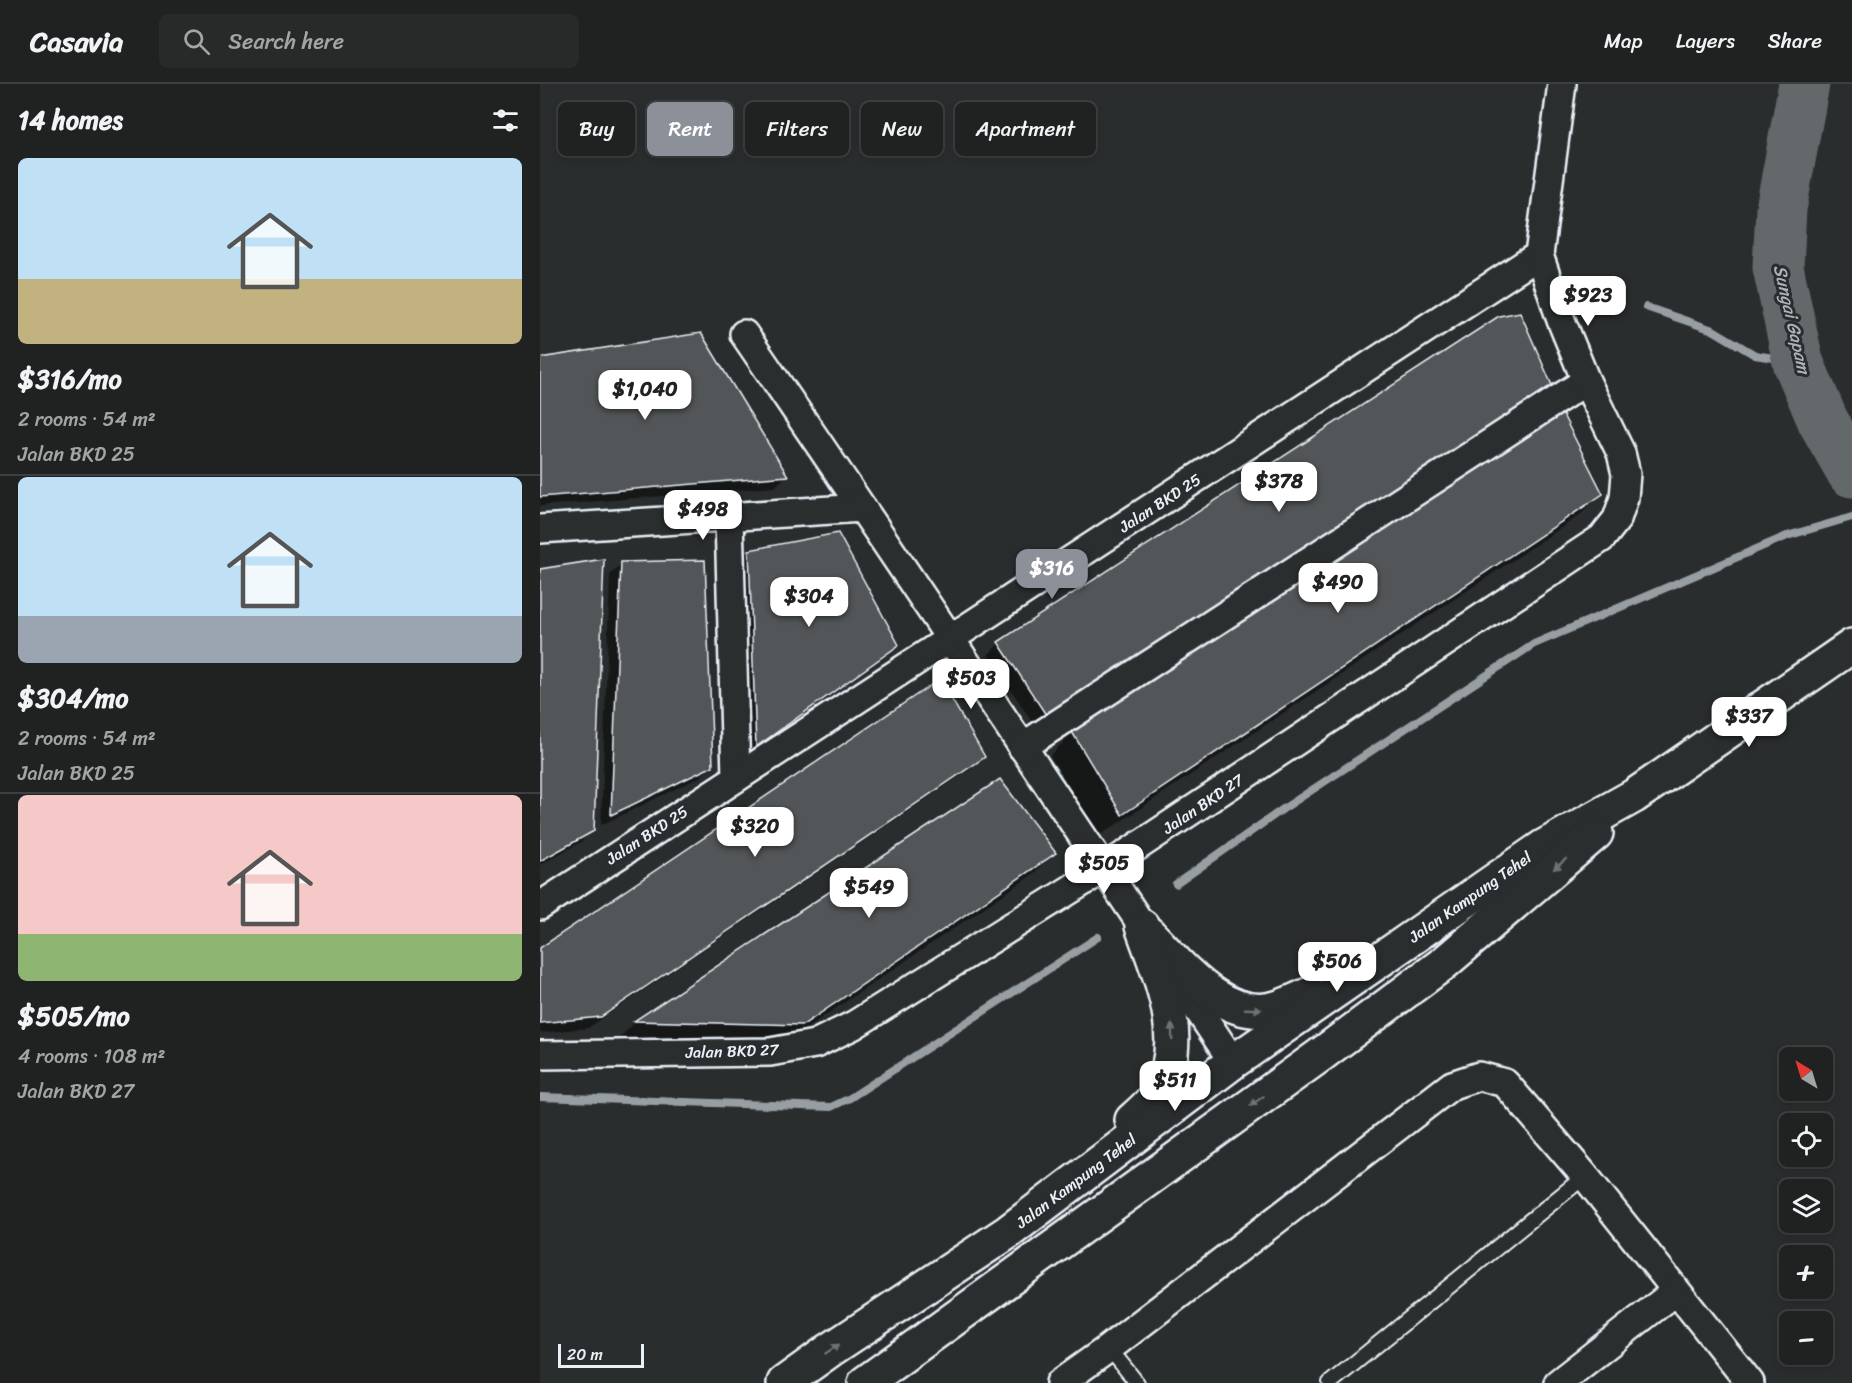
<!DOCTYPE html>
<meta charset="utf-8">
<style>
:root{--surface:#202222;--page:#282a2a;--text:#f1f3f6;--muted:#a2a4a5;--line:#3d3f40;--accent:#8c9099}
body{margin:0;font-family:Sriracha,sans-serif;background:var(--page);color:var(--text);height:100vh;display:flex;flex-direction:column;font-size:22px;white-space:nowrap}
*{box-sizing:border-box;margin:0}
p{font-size:20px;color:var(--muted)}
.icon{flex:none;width:33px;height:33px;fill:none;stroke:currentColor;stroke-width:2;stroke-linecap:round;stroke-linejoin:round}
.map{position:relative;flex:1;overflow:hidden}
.sheet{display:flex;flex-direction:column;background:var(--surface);width:540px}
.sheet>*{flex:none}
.banner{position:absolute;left:18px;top:18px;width:570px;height:54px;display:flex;gap:12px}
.needle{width:39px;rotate:322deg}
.controls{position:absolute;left:1239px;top:963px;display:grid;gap:12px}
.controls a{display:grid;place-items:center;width:54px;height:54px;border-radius:9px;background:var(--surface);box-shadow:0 3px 9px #0003,0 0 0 2px var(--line);font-size:30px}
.scale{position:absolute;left:18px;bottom:15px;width:86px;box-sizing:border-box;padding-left:6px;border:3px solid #e8f1f8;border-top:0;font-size:16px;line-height:21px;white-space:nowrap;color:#e8f1f8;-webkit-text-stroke:4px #2a2d2e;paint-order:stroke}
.price{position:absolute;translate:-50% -51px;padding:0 14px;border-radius:12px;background:#fff;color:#222;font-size:20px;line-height:39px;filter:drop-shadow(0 2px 3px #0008)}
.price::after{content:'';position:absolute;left:50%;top:36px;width:18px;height:14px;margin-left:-9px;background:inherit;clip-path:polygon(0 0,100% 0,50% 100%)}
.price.current{background:var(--accent);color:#fff}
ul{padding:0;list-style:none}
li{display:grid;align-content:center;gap:12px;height:318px;padding:0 18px}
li+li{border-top:2px solid var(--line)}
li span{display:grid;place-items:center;height:186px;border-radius:9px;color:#555}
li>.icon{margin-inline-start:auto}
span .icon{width:108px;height:108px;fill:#fffc;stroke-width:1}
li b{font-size:26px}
h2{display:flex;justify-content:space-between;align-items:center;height:72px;padding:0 18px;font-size:26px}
.tag{padding:0 21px;border-radius:9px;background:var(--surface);box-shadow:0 3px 9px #0003,0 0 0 2px var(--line);font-size:21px;line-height:54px}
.tag.current{background:var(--accent);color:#fff}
header{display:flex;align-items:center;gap:36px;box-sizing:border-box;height:84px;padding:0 30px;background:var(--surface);border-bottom:2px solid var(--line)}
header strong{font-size:28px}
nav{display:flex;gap:33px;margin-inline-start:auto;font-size:21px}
.search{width:420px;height:54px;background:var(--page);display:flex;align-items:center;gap:15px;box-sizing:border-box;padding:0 21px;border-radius:9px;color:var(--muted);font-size:22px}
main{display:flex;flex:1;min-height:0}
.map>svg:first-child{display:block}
.shadow{fill:#0007}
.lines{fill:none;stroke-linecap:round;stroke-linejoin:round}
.stream{stroke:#989fa3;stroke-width:8}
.river{stroke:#63686b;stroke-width:51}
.building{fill:#535759;stroke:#e8f1f8;stroke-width:1.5}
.service-casing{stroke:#e8f1f8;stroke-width:18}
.minor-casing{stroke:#e8f1f8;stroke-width:32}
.secondary-casing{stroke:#e8f1f8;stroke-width:38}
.service{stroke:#2a2d2e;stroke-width:14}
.minor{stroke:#2a2d2e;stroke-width:27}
.secondary{stroke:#2a2d2e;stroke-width:33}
.oneway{fill:#6c7275}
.labels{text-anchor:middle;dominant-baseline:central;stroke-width:6;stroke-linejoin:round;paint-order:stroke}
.street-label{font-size:16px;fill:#e8f1f8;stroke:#2a2d2e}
.water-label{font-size:18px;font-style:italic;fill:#acb3b9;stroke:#2a2d2e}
</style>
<header>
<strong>Casavia</strong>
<div class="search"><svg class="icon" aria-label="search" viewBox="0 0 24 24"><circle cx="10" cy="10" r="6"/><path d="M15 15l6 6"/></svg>Search here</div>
<nav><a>Map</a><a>Layers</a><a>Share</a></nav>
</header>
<main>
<section class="sheet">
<h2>14 homes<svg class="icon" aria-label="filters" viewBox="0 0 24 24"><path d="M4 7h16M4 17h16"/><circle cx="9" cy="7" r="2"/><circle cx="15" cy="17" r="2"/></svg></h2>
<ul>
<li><span style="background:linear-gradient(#bfe0f5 65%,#c2b280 0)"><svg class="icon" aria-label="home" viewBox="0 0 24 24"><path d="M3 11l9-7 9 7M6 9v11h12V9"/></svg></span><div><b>$316/mo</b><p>2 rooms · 54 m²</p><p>Jalan BKD 25</p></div></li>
<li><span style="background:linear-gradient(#bfe0f5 75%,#9aa5b1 0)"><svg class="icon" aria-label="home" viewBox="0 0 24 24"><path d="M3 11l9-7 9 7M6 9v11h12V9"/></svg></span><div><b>$304/mo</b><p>2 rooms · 54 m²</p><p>Jalan BKD 25</p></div></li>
<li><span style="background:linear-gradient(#f6c9c9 75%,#8fb573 0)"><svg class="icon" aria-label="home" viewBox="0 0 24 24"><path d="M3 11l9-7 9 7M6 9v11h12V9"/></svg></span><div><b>$505/mo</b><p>4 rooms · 108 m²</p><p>Jalan BKD 27</p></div></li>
</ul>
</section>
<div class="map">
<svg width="1312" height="1299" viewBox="0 0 1312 1299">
<rect width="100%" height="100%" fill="#2a2d2e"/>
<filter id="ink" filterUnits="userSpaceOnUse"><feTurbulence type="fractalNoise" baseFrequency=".0167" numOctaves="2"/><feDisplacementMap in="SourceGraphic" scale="12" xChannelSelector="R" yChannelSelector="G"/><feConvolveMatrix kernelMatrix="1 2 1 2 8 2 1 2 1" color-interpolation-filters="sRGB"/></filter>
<g filter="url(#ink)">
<g class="shadow">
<polygon points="979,229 496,644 448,571 459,559"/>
<polygon points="0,275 246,392 235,403 0,422"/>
<polygon points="1020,329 1061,410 1039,432 559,752 510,672 532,649"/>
<polygon points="210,468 357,561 346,572 205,673 198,479"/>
<polygon points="82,479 172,681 160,693 61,741 70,491"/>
<polygon points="0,487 52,746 41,758 0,781"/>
<polygon points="443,673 432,684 48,944 0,949 0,866"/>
<polygon points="460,697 514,769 492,791 239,963 74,959 95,938"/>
</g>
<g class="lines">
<g class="stream">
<polyline points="1106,223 1173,246 1215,271 1258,278"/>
<polyline points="636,800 743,725 994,560 1247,452 1312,433"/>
<polyline points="0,1013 291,1023 310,1014 558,853"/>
</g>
<polyline class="river" points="1264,0 1241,125 1238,183 1258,278 1283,337 1312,388"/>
</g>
<g class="building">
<polygon points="980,228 1014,306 508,634 458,558 959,232"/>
<polygon points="161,249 248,392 0,413 0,274"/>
<polygon points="1021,327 1063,410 582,731 532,648"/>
<polygon points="298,449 359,561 216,663 209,466"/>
<polygon points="64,475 54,747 0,777 0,485"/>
<polygon points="165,476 173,682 71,731 81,478"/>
<polygon points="400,595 445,673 61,933 0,939 0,864"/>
<polygon points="460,695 516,769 263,941 94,937"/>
</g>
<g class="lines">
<defs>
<g id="service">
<polyline points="569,1264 597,1299"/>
<polyline points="790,1299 1045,1092"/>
</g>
<g id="minor">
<path d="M204 250C369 491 531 735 693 978"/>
<polyline points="189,433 196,693"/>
<polyline points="0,445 322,424"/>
<polyline points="482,663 1046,297"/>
<polyline points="0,822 999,171"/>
<polyline points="0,971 230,968 275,960 314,941 565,784 1062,454 1077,435 1084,414 1086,390 1081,369 1046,297 1021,236 999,171 1022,0"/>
<polyline points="520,1299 569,1264 912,1001 939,992 965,999 1045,1092 1210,1299"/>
<polyline points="1018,1299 1136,1207"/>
</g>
<g id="secondary">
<path d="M609 850C641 882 684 939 736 924 747 921 759 915 770 910"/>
<path d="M592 1036C601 1028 614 1017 620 1006 648 952 620 894 602 842"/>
<polyline points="244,1299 290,1266 468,1148 693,978 1003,763 1094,712 1312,562"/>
<polyline points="325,1299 779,972 904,879 1056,749"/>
</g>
</defs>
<use href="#service" class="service-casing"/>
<use href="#minor" class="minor-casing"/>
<use href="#secondary" class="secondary-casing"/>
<use href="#service" class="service"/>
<use href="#minor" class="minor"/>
<use href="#secondary" class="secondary"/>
</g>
<defs><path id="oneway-solid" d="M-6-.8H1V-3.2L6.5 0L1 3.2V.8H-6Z" transform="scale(1.5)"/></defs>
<g class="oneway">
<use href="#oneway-solid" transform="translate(1020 780) rotate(140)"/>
<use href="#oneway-solid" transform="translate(713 925) rotate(2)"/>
<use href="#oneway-solid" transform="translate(632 948) rotate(-91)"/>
<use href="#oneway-solid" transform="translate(717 1017) rotate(144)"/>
<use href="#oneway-solid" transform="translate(292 1265) rotate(-34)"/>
</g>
</g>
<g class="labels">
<g class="street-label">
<text transform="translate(620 419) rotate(-33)">Jalan BKD 25</text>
<text transform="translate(663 720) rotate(-34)">Jalan BKD 27</text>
<text transform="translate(107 751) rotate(-33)">Jalan BKD 25</text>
<text transform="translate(930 813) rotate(-35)">Jalan Kampung Tehel</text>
<text transform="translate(192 967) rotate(-2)">Jalan BKD 27</text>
<text transform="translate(536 1097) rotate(-37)">Jalan Kampung Tehel</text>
</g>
<g class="water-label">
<text transform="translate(1252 235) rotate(77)">Sungai Gapam</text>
</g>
</g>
</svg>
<div class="controls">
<a><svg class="needle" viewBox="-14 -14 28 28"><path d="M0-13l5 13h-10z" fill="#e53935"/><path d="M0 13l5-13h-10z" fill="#a2a4a5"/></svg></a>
<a><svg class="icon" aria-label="locate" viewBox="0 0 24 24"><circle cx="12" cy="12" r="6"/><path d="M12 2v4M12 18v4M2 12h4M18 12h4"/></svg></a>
<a><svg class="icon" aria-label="layers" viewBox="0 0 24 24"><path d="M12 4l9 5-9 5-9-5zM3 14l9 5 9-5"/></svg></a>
<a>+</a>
<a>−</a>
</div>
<div class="scale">20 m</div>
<b class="price" style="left:1048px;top:243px">$923</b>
<b class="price" style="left:105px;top:337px">$1,040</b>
<b class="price" style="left:739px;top:429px">$378</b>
<b class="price" style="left:163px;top:457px">$498</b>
<b class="price current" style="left:512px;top:516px">$316</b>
<b class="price" style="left:798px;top:530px">$490</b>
<b class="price" style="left:269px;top:544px">$304</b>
<b class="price" style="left:431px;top:626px">$503</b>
<b class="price" style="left:1209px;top:664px">$337</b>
<b class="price" style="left:215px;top:774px">$320</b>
<b class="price" style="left:564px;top:811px">$505</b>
<b class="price" style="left:329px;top:835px">$549</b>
<b class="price" style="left:797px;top:909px">$506</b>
<b class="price" style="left:635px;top:1028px">$511</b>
<div class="banner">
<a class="tag">Buy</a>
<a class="tag current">Rent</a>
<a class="tag">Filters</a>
<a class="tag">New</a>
<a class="tag">Apartment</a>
</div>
</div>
</main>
